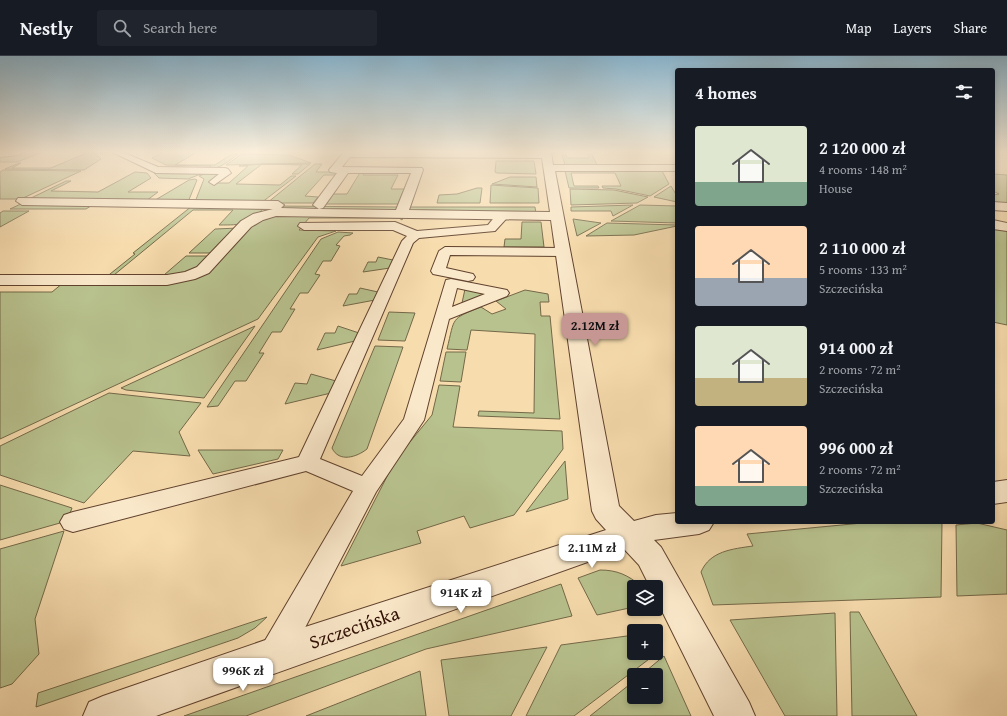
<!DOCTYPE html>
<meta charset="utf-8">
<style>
:root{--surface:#171b24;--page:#20242c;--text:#f1f3f6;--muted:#9ea1a6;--line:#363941;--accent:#c59692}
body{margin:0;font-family:"Gentium Book Plus",serif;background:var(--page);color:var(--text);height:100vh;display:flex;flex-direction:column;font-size:15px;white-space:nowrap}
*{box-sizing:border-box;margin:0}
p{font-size:13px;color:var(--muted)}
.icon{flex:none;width:22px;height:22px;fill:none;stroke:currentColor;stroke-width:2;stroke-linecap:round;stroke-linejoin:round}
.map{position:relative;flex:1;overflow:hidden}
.panel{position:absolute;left:675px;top:12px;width:320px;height:456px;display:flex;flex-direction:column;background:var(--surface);border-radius:4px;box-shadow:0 2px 6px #0003}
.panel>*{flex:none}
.buttons{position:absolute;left:627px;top:524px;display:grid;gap:8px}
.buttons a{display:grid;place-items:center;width:36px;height:36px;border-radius:4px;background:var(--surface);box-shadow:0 2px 6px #0003;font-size:20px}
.price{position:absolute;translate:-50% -34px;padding:0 9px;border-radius:8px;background:#fff;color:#222;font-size:13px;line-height:26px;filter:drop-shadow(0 1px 2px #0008)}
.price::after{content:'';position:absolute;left:50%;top:24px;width:12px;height:9px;margin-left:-6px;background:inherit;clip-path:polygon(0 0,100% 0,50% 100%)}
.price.selected{background:var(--accent);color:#111}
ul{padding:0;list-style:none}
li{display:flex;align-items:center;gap:12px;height:100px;padding:0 20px}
li span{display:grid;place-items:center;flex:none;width:112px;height:80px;border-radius:4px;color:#555}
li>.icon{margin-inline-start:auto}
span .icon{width:48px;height:48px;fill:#fffc;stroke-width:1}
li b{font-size:17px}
h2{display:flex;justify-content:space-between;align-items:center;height:48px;padding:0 20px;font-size:17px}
header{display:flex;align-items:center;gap:24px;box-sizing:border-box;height:56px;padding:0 20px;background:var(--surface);border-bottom:1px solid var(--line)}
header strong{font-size:19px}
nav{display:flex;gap:22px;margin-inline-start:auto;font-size:14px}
.search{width:280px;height:36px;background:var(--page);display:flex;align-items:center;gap:10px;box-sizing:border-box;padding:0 14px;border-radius:4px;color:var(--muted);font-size:15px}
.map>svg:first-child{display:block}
.green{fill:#b8c28e;stroke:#746848}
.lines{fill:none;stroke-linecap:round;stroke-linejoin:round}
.service-casing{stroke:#61422e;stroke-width:2}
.minor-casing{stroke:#61422e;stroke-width:2}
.service{fill:#fae8ca;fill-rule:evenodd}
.minor{fill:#fae8ca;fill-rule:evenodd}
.labels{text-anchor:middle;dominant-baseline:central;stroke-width:3;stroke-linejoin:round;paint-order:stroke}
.near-street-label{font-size:19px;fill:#2f0e03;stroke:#fae8ca}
</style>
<header>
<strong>Nestly</strong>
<div class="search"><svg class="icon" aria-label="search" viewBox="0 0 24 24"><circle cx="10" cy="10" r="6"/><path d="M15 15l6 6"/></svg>Search here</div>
<nav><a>Map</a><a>Layers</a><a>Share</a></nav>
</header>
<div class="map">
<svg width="1007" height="660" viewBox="0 0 1007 660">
<rect width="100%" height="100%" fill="#f7dcae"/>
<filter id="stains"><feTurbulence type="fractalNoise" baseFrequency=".005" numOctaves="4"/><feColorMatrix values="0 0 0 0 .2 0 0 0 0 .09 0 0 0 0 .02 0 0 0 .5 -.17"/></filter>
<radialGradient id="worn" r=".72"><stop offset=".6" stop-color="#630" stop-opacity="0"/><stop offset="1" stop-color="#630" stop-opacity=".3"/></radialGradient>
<g class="green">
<polygon points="28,96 43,96 17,106 0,106 0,100"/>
<polygon points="89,96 108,96 95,98 101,103 84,114 5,113 19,107 21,107 12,112 51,112"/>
<path d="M163 96H197L175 109H215L232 98H238C229 105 220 113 208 113L211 110 166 109 152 102Z"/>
<polygon points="587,96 591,96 597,109 565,109 562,99 566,99 567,102 589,102"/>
<polygon points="242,98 289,99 311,107 226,109"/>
<polygon points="496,105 534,105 536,118 497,117 495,116"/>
<polygon points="262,108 236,128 280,129 291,120 296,120 261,147 195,146 204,123 199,120 212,115 223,116 211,127 229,127 248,110 239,110 262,108 310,108 298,118 292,118 302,109"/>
<polygon points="315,108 322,108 316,116 338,116 336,119 324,119 305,140 318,141 313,147 267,147"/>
<polygon points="3,114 81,115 21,143 0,143 0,116"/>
<polygon points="157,115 206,116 188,123 159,122 153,116"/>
<polygon points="361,115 365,116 363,119 398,119 391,133 404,133 398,148 326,148 333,138 347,138"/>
<polygon points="565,115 662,115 669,128 650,140 616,133 603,132 602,130 621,130 615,117 571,117 574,130 598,130 599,132 569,132"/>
<polygon points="135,116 147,117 151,122 128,136 158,136 146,145 27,144 66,125 71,125 51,135 98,136"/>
<polygon points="993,118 1007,119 1007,148 997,148 993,146 993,139 999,138 993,135"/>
<polygon points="510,121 536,121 537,131 492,128"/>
<polygon points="195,123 197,124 188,146 152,146 189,124"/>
<polygon points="491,129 538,132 539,147 490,147"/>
<polygon points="671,130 677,140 677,146 654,141"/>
<polygon points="477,132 482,132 480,147 437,147 439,139 457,138"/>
<polygon points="570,133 614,134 648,141 637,147 571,149"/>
<polygon points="23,147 94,148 86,153 10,153"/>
<polygon points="633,149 613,160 611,155 571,155 571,151"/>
<polygon points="640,149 677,150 677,167 611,165"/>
<path d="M192 150 265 151C247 169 243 169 219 169L233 154H193L114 219H164L186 200H212L188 219 105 222 135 198 133 197Z"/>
<polygon points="274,150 398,151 396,156 270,154"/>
<polygon points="409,151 535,151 536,158 407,156"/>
<polygon points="3,155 29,155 0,171 0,157"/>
<polygon points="277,158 403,162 402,164 399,162 309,162 299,174 336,175 318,181 258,263 0,383 0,236 52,236 63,227 194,220 250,169"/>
<polygon points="573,163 601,167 577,180"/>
<polygon points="522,166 541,166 544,191 504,191 505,183 521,183"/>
<polygon points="607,167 677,169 677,170 634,179 586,180"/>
<polygon points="239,172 215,197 189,197 215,173"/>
<polygon points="993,172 1007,172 1007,269 993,266"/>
<polygon points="338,176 353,177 350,179 344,180 336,189 340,190 331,205 323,205 315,218 320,219 308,237 300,237 290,253 295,253 281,276 272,276 259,297 264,297 246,325 235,325 218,350 207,351 321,183"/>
<polygon points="378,201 393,204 390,212 363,216 368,206 376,206"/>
<polygon points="360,232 378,236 375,244 343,250 349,238 357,238"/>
<polygon points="465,233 487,238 462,247"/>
<path d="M525 234 548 238 549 246H540L541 260H550L560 363 478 360 479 355 534 357 535 278 471 274 467 294 447 293C455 261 450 263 481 251L492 258 506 253 496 245Z"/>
<polygon points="389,256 415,257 405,285 378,284"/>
<polygon points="255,270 204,342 126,334 121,332"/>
<polygon points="338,270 359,277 355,285 317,294 325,277 335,277"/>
<path d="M375 290 403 291 367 393C357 401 339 407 332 392Z"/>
<polygon points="446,296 466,296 461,326 440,325"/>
<polygon points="311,318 336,325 331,337 285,348 295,327 307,328"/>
<polygon points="439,329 460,330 453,371 562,375 563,393 514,459 470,472 464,460 417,475 421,487 341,510 396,403 432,359"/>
<polygon points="109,337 201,347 179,376 190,400 133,395 84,447 0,419 0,390"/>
<polygon points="198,394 283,394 278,403 213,418"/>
<polygon points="565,405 568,443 526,456"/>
<polygon points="0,429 72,452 67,465 0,484"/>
<path d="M873 466H942L941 541 713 549 701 516C710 495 732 493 753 490L747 478Z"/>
<polygon points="977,467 1007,474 1007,538 957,540 956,469"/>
<polygon points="64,475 35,563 39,598 12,628 0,632 0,493"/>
<path d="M600 514C617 514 628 519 641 530L642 531H634V551L597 559 578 522Z"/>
<polygon points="561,528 572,560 426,593 246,660 184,660"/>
<polygon points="850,556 859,556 917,660 852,660"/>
<polygon points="835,557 837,660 785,660 730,564"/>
<polygon points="267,561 255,572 238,582 36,651 38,637"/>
<polygon points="634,579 634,597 656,597 656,587 661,594 574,660 526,660 561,589"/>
<polygon points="547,591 511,660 449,660 441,604"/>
<polygon points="664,600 691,660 590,660 634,625 634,641 656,641 656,619 641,619"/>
<polygon points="420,615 426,660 306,660"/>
</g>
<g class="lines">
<defs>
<g id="service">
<polygon points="0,96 23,96 19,99 0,101"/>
<polygon points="112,96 122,96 158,111 225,112 228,113 231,117 214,129 209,126 219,118 156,117"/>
<path d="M501 157 505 158 506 163 495 175 419 182 413 187 320 403 362 420 404 363 446 224 451 223 502 233 507 234 509 237 507 240 449 263 424 364 376 436 285 610 274 614 263 610 259 599 263 588 353 435 306 415 73 476 64 473 60 466 64 459 73 456 299 401 402 185 407 180 393 174H304L298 170 300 167 395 166 417 175 488 169 497 158ZM457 232 485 238 452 251Z"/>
<polygon points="993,164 1007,167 1007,175 993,173"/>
<polygon points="445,191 563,192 570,196 563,200 450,199 446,212 473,218 475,221 473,224 468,225 433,218 431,215 439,195"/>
</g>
<g id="minor">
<path d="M344 96H551L553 109H677V115H555L619 450 634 465 656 459 677 457V466H714L709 474 699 478 654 484 661 491 749 646 755 660H714L656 543V531H650L639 509 624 493 156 660H83L89 646 103 640 274 581 606 474 596 463 592 455 551 164 276 160 263 164 251 171 209 217 195 223 167 229H0V219H167L185 216 197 211 241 165 253 158 273 153 22 149 16 145 18 142 278 145 284 149 281 152 319 153 313 149 337 117 330 116 329 114ZM350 101 542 102 550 156 409 154 423 114 422 112 342 111ZM348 117H411L396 154 319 153 323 152Z"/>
<polygon points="993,146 1007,147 1007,155 993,154"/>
<polygon points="1007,424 1007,446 993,448 993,426"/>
</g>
</defs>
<use href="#service" class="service-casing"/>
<use href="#minor" class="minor-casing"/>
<use href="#service" class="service"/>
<use href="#minor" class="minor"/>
</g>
<linearGradient id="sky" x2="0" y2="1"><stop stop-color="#8ab7d1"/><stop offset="0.51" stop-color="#fbefdb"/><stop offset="1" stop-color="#fbefdb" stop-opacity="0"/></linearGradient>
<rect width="1007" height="188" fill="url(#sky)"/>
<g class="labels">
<g class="near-street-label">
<text transform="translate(354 571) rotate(-19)">Szczecińska</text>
</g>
</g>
<rect width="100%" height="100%" filter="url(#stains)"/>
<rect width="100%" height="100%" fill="url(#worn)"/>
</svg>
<div class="buttons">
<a><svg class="icon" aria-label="layers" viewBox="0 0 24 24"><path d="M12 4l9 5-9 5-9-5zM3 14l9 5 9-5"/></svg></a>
<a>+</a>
<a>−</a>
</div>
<b class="price selected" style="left:595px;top:291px">2.12M zł</b>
<b class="price" style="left:592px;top:513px">2.11M zł</b>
<b class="price" style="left:461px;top:558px">914K zł</b>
<b class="price" style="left:243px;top:636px">996K zł</b>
<section class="panel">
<h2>4 homes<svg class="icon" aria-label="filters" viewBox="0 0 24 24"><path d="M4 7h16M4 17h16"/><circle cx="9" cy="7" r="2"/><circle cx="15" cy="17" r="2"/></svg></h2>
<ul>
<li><span style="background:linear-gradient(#dfe7d0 70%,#7fa58c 0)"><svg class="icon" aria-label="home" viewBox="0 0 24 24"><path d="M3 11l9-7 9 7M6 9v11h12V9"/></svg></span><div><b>2 120 000 zł</b><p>4 rooms · 148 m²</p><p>House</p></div></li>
<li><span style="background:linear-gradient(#ffd9b3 65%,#9aa5b1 0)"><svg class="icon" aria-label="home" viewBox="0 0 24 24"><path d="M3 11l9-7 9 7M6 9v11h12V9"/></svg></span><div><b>2 110 000 zł</b><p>5 rooms · 133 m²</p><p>Szczecińska</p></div></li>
<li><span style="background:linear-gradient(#dfe7d0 65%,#c2b280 0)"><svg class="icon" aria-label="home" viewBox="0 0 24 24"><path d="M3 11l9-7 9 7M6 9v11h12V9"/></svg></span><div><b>914 000 zł</b><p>2 rooms · 72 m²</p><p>Szczecińska</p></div></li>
<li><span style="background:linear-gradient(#ffd9b3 75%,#7fa58c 0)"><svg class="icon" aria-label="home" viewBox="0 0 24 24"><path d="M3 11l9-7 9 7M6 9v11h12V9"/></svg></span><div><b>996 000 zł</b><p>2 rooms · 72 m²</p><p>Szczecińska</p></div></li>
</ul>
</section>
</div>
